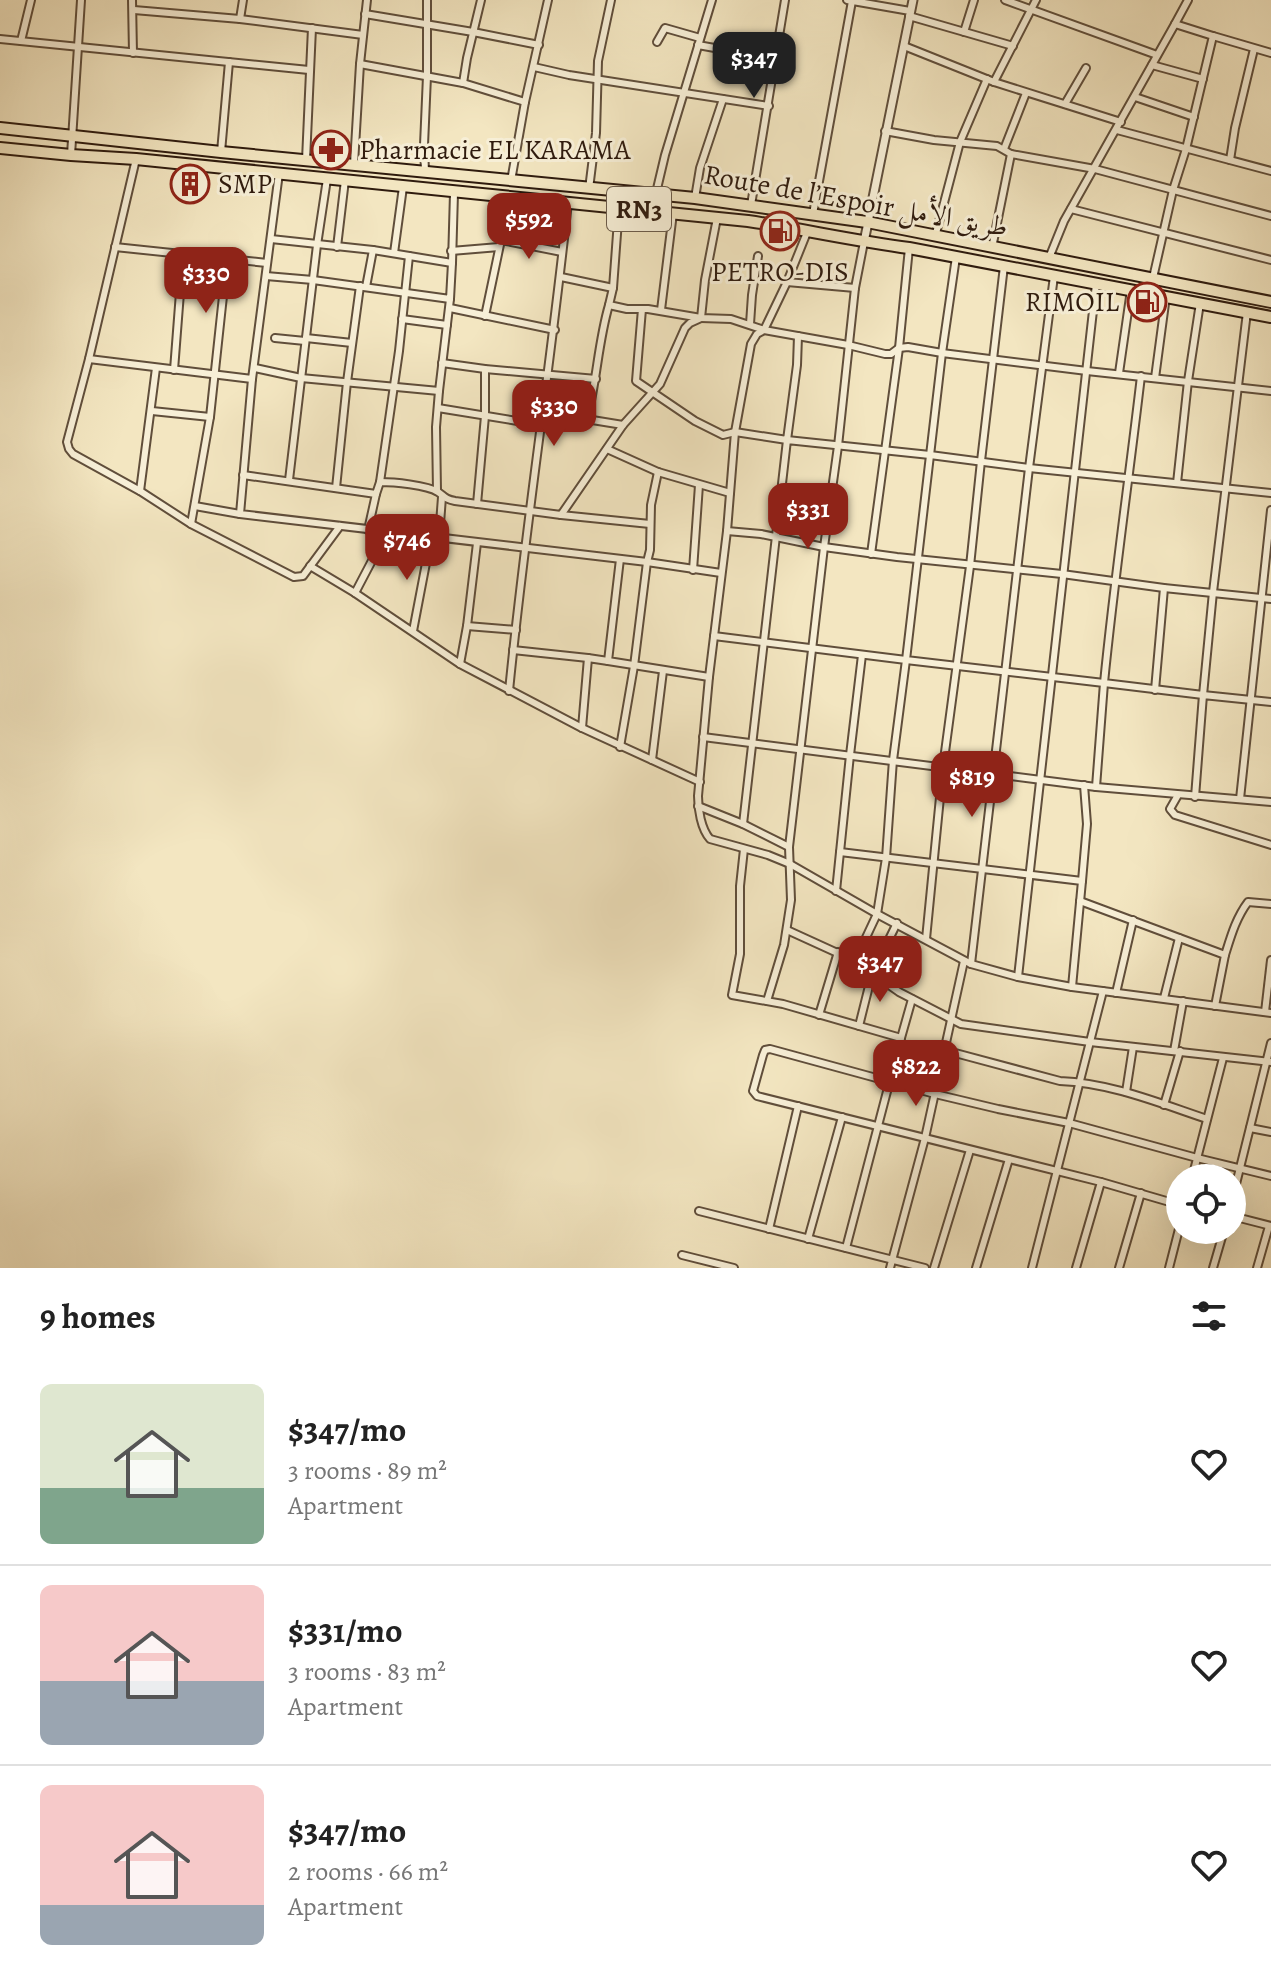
<!DOCTYPE html>
<meta charset="utf-8">
<style>
:root{--surface:#fff;--page:#f6f6f6;--text:#222;--muted:#767676;--line:#e0e0e0;--accent:#8f2418}
body{margin:0;font-family:Alegreya,Amiri,serif;background:var(--page);color:var(--text);height:100vh;display:flex;flex-direction:column;font-size:30px;white-space:nowrap}
*{box-sizing:border-box;margin:0}
p{font-size:26px;color:var(--muted)}
.icon{flex:none;width:44px;height:44px;fill:none;stroke:currentColor;stroke-width:2;stroke-linecap:round;stroke-linejoin:round}
.map{position:relative;height:1268px;overflow:hidden}
.panel{display:flex;flex-direction:column;background:var(--surface);flex:1}
.panel>*{flex:none}
.fabs{position:absolute;left:1166px;top:1164px;display:grid;gap:16px}
.fabs a{display:grid;place-items:center;width:80px;height:80px;border-radius:50%;background:var(--surface);box-shadow:0 8px 32px #0002;font-size:40px}
.price{position:absolute;translate:-50% -68px;padding:0 18px;border-radius:16px;background:var(--accent);color:#fff;font-size:26px;line-height:52px;filter:drop-shadow(0 2px 4px #0008)}
.price::after{content:'';position:absolute;left:50%;top:48px;width:24px;height:18px;margin-left:-12px;background:inherit;clip-path:polygon(0 0,100% 0,50% 100%)}
.price.current{background:#222;color:#fff}
ul{padding:0;list-style:none}
li{display:flex;align-items:center;gap:24px;height:200px;padding:0 40px}
li+li{border-top:2px solid var(--line)}
li span{display:grid;place-items:center;flex:none;width:224px;height:160px;border-radius:12px;color:#555}
li>.icon{margin-inline-start:auto}
span .icon{width:96px;height:96px;fill:#fffc;stroke-width:1}
li b{font-size:34px}
h2{display:flex;justify-content:space-between;align-items:center;height:96px;padding:0 40px;font-size:34px}
.map>svg:first-child{display:block}
.lines{fill:none;stroke-linecap:round;stroke-linejoin:round}
.minor-casing{stroke:#604e3b;stroke-width:10}
.tertiary-casing{stroke:#604e3b;stroke-width:11}
.trunk-casing{stroke:#2f1b0e;stroke-width:14}
.minor{stroke:#f7efd7;stroke-width:6}
.tertiary{stroke:#f7efd7;stroke-width:7}
.trunk{stroke:#f3e6c1;stroke-width:10}
.labels{text-anchor:middle;dominant-baseline:central;stroke-width:6;stroke-linejoin:round;paint-order:stroke}
.shield{fill:#f7efd7;stroke:#6b5b4a;stroke-width:2}
.shield-label{font-size:26px;font-weight:bold;fill:#2f1b0e}
.poi-label{font-size:28px;fill:#2f1b0e;stroke:#f7efd7;text-anchor:start}
.street-label{font-size:28px;fill:#2f1b0e;stroke:#f7efd7}
</style>
<div class="map">
<svg width="1271" height="1268" viewBox="0 0 1271 1268">
<rect width="100%" height="100%" fill="#f3e6c1"/>
<filter id="stains"><feTurbulence type="fractalNoise" baseFrequency=".0025" numOctaves="4"/><feColorMatrix values="0 0 0 0 .2 0 0 0 0 .09 0 0 0 0 .02 0 0 0 .5 -.17"/></filter>
<radialGradient id="worn" r=".72"><stop offset=".6" stop-color="#630" stop-opacity="0"/><stop offset="1" stop-color="#630" stop-opacity=".3"/></radialGradient>
<g class="lines">
<defs>
<g id="minor">
<polyline points="132,0 133,53"/>
<polyline points="847,0 910,11"/>
<polyline points="1005,0 1157,55"/>
<polyline points="134,10 240,19 363,35"/>
<polyline points="365,14 473,32 539,45"/>
<polyline points="909,16 1013,46"/>
<polyline points="240,19 243,0"/>
<polyline points="1175,24 1188,0"/>
<polyline points="964,32 974,0"/>
<polyline points="1213,36 1271,53"/>
<polyline points="0,39 309,70"/>
<polyline points="21,41 31,0"/>
<polyline points="657,42 665,28 700,38"/>
<polyline points="698,45 775,59"/>
<polyline points="904,46 994,82 1121,122"/>
<polyline points="360,64 463,83 525,102"/>
<polyline points="1152,65 1203,79"/>
<polyline points="534,67 569,75 769,106"/>
<polyline points="994,82 1036,0"/>
<polyline points="463,83 467,58 481,0"/>
<polyline points="1135,97 1194,117"/>
<polyline points="1065,104 1086,68"/>
<polyline points="1117,130 1271,171"/>
<polyline points="885,131 934,140 997,146 1011,154 1095,169 1271,216"/>
<polyline points="1004,149 1026,93"/>
<polyline points="221,152 229,62"/>
<polyline points="71,155 81,0"/>
<polyline points="136,159 89,359 67,442 69,449 73,454 140,491 191,524 294,577 303,576 340,526"/>
<polyline points="306,160 312,28"/>
<polyline points="1230,160 1235,128 1254,49"/>
<polyline points="354,164 360,64 367,0"/>
<polyline points="425,172 424,145 427,76 427,0"/>
<polyline points="511,181 525,102 548,0"/>
<polyline points="589,189 596,133 598,61 611,0"/>
<polyline points="656,193 665,155 712,0"/>
<polyline points="695,198 700,168 723,99"/>
<polyline points="751,205 785,0"/>
<polyline points="619,207 613,288 609,305 627,309 648,309 701,318 731,319 764,330 848,345 885,354 891,354 899,348 908,347 942,353 1087,371 1271,391"/>
<polyline points="1071,209 1271,260"/>
<polyline points="813,214 852,1"/>
<path d="M808 230 787 282 764 330 757 334 751 344 735 432 727 531 709 677 698 796C698 809 701 829 710 839L768 855 790 864 877 914 971 964 1018 977 1072 987 1271 1013"/>
<polyline points="935,237 960,142 987,79"/>
<polyline points="271,239 373,250 452,263 454,193"/>
<polyline points="501,240 562,252"/>
<polyline points="115,247 267,263"/>
<polyline points="337,247 345,180"/>
<polyline points="992,248 1011,154"/>
<polyline points="451,251 499,247"/>
<polyline points="394,253 403,187"/>
<polyline points="956,257 942,353 906,660 1104,683 1096,787"/>
<polyline points="1049,258 1064,221 1175,24 1213,36 1186,149 1173,190 1153,278"/>
<polyline points="266,276 313,280 450,299 452,263"/>
<polyline points="561,277 613,288"/>
<polyline points="787,282 855,288"/>
<polyline points="366,287 373,250"/>
<polyline points="450,308 555,330"/>
<polyline points="642,309 636,381 695,421 723,435 735,432 787,440 797,365 798,336"/>
<polyline points="661,310 673,213"/>
<polyline points="485,316 501,240 508,198"/>
<polyline points="402,319 447,325"/>
<polyline points="750,324 752,295 758,256"/>
<polyline points="275,338 305,341"/>
<polyline points="306,338 352,343"/>
<polyline points="89,359 252,379 279,173"/>
<polyline points="442,363 485,369 596,379"/>
<polyline points="255,368 301,378 439,391 450,299"/>
<polyline points="174,370 183,254"/>
<polyline points="1119,373 1131,290"/>
<path d="M1141 376C1129 479 1114 581 1104 683L1203 695 1213 592 1247 312"/>
<polyline points="1155,378 1166,296"/>
<polyline points="252,379 240,514 647,562 650,550 651,505 658,472"/>
<polyline points="438,408 542,425"/>
<polyline points="152,411 210,417"/>
<polyline points="543,412 623,425"/>
<path d="M587 418C597 381 598 342 609 305"/>
<polyline points="607,449 658,472 730,493"/>
<path d="M243 475 376 494 380 482C393 482 427 485 438 492 445 497 445 499 455 501L561 515 623 425 660 384 685 328 690 323 701 318 705 280 717 218"/>
<polyline points="289,480 317,245 327,179"/>
<polyline points="380,482 399,351 409,256"/>
<polyline points="1177,483 1188,381 1200,303"/>
<polyline points="336,488 347,382 360,286"/>
<polyline points="140,491 156,368"/>
<polyline points="437,491 436,427 439,391"/>
<polyline points="477,504 485,416 485,369"/>
<polyline points="195,506 240,514"/>
<polyline points="561,515 650,524"/>
<polyline points="191,524 210,417 227,259"/>
<polyline points="368,530 376,494"/>
<polyline points="727,531 761,534 824,547 897,557 1062,574 1164,588 1271,599"/>
<polyline points="439,537 442,497"/>
<polyline points="871,554 899,348 909,248"/>
<polyline points="620,559 608,661 709,677"/>
<polyline points="310,566 355,593 460,664 582,728 700,782"/>
<polyline points="693,570 699,485"/>
<polyline points="355,593 387,532"/>
<polyline points="467,626 516,630"/>
<polyline points="413,631 431,537"/>
<polyline points="714,636 906,660 893,760 886,858 877,914 855,961"/>
<polyline points="513,650 588,658"/>
<polyline points="460,664 467,626 477,543"/>
<polyline points="1155,690 1164,588"/>
<path d="M509 691C525 528 551 365 568 202"/>
<polyline points="582,728 588,658 608,661"/>
<polyline points="703,737 1096,787 1271,802"/>
<polyline points="620,747 634,666 647,562 721,573"/>
<polyline points="652,760 663,671"/>
<polyline points="1178,795 1170,809 1175,815 1271,845"/>
<polyline points="1195,797 1203,695 1271,702"/>
<polyline points="1240,799 1271,510"/>
<polyline points="698,806 743,824 789,847"/>
<polyline points="743,824 787,440 930,455 1029,468 1271,493"/>
<polyline points="744,849 740,886 740,954 732,995 783,1004 901,1038 846,1248"/>
<polyline points="840,852 1082,881 1072,987"/>
<polyline points="1082,881 1087,824 1084,785"/>
<polyline points="836,891 850,755 862,655"/>
<polyline points="1080,901 1225,955 1215,1006"/>
<polyline points="787,930 855,961 899,992 961,1024 1090,1042 1271,1062"/>
<polyline points="926,939 943,767 970,566 981,461 1004,266"/>
<path d="M1225 955C1231 936 1236 918 1248 902L1271 904"/>
<polyline points="971,964 1029,468 1054,276"/>
<polyline points="1018,977 1096,284"/>
<polyline points="1116,993 1133,920"/>
<polyline points="1164,998 1179,938"/>
<polyline points="767,1001 784,945 791,900 789,847 824,547 838,446 855,288 864,242"/>
<polyline points="1265,1012 1271,960"/>
<polyline points="819,1015 838,952"/>
<polyline points="859,1026 872,974 897,923"/>
<polyline points="901,1038 912,999"/>
<path d="M944 1050 1060 1081C1111 1083 1159 1103 1207 1119"/>
<polyline points="1174,1051 1183,1001"/>
<polyline points="1126,1092 1133,1047"/>
<polyline points="1164,1105 1180,1051"/>
<polyline points="1250,1128 1271,1132"/>
<polyline points="1192,1178 1223,1058"/>
<polyline points="1232,1200 1271,1043"/>
<polyline points="1180,1205 1101,1182 757,1096 753,1091 763,1055 765,1050 770,1049 935,1094 998,1109 1069,1123 1197,1158 1271,1176"/>
<polyline points="699,1211 925,1268"/>
<polyline points="1232,1216 1271,1226"/>
<polyline points="769,1229 798,1106"/>
<polyline points="808,1239 842,1117"/>
<polyline points="682,1255 734,1268"/>
<polyline points="890,1268 925,1138 964,961"/>
<polyline points="934,1268 970,1150"/>
<polyline points="976,1268 1009,1159"/>
<polyline points="1032,1268 1103,991"/>
<polyline points="1076,1268 1101,1182"/>
<polyline points="1119,1268 1141,1193"/>
<polyline points="1169,1268 1180,1225"/>
<polyline points="1213,1268 1224,1230"/>
<polyline points="1257,1268 1269,1226"/>
</g>
<polyline id="tertiary" points="864,242 913,0"/>
<g id="trunk">
<polyline points="0,128 221,152 695,198 867,222 1271,302"/>
<path d="M0 148 71 155 136 159 748 221C802 229 855 241 909 248L1271 317"/>
</g>
</defs>
<use href="#minor" class="minor-casing"/>
<use href="#tertiary" class="tertiary-casing"/>
<use href="#trunk" class="trunk-casing"/>
<use href="#minor" class="minor"/>
<use href="#tertiary" class="tertiary"/>
<use href="#trunk" class="trunk"/>
</g>
<defs>
<symbol id="pharmacy-ring" viewBox="-11 -11 22 22"><circle r="9.5" fill="#f7efd7" stroke="#8f2418" stroke-width="1.5"/><path d="M-2-6h4v4h4v4h-4v4h-4v-4h-4v-4h4Z" fill="#8f2418"/></symbol>
<symbol id="building-ring" viewBox="-11 -11 22 22"><circle r="9.5" fill="#f7efd7" stroke="#8f2418" stroke-width="1.5"/><path d="M-4-6H4V6H1V3H-1V6H-4ZM-2.5-4.3h1.7v1.8h-1.7ZM.8-4.3h1.7v1.8H.8ZM-2.5-1h1.7V.8h-1.7ZM.8-1h1.7V.8H.8Z" fill="#8f2418"/></symbol>
<symbol id="fuel-ring" viewBox="-11 -11 22 22"><circle r="9.5" fill="#f7efd7" stroke="#8f2418" stroke-width="1.5"/><path d="M-5.5-6h7V0h2V4h1.3V-2.5L3-4.5l.8-.8L6-3V5H2.5V1h-1V6h-7ZM-4.2-4.7v3.2H.2V-4.7Z" fill="#8f2418"/></symbol>
</defs>
<g fill-rule="evenodd">
<use href="#pharmacy-ring" x="309" y="128" width="44" height="44"/>
<use href="#building-ring" x="168" y="162" width="44" height="44"/>
<use href="#fuel-ring" x="758" y="209" width="44" height="44"/>
<use href="#fuel-ring" x="1125" y="280" width="44" height="44"/>
</g>
<g class="labels">
<rect class="shield" x="607" y="187" width="64" height="44" rx="6"/>
<g class="shield-label">
<text x="639" y="209">RN3</text>
</g>
<g class="poi-label">
<text x="359" y="150">Pharmacie EL KARAMA</text>
<text x="218" y="184">SMP</text>
<text x="780" y="272" text-anchor="middle">PETRO-DIS</text>
<text x="1119" y="302" text-anchor="end">RIMOIL</text>
</g>
<g class="street-label">
<text transform="translate(856 201) rotate(10)">Route de l’Espoir طريق الأمل</text>
</g>
</g>
<rect width="100%" height="100%" filter="url(#stains)"/>
<rect width="100%" height="100%" fill="url(#worn)"/>
</svg>
<div class="fabs">
<a><svg class="icon" aria-label="locate" viewBox="0 0 24 24"><circle cx="12" cy="12" r="6"/><path d="M12 2v4M12 18v4M2 12h4M18 12h4"/></svg></a>
</div>
<b class="price current" style="left:754px;top:100px">$347</b>
<b class="price" style="left:529px;top:261px">$592</b>
<b class="price" style="left:206px;top:315px">$330</b>
<b class="price" style="left:554px;top:448px">$330</b>
<b class="price" style="left:808px;top:551px">$331</b>
<b class="price" style="left:407px;top:582px">$746</b>
<b class="price" style="left:972px;top:819px">$819</b>
<b class="price" style="left:880px;top:1004px">$347</b>
<b class="price" style="left:916px;top:1108px">$822</b>
</div>
<section class="panel">
<h2>9 homes<svg class="icon" aria-label="filters" viewBox="0 0 24 24"><path d="M4 7h16M4 17h16"/><circle cx="9" cy="7" r="2"/><circle cx="15" cy="17" r="2"/></svg></h2>
<ul>
<li><span style="background:linear-gradient(#dfe7d0 65%,#7fa58c 0)"><svg class="icon" aria-label="home" viewBox="0 0 24 24"><path d="M3 11l9-7 9 7M6 9v11h12V9"/></svg></span><div><b>$347/mo</b><p>3 rooms · 89 m²</p><p>Apartment</p></div><svg class="icon" aria-label="heart" viewBox="0 0 24 24"><path d="M12 20l-8-8c-3-5 5-10 8-4 3-6 11-1 8 4z"/></svg></li>
<li><span style="background:linear-gradient(#f6c9c9 60%,#9aa5b1 0)"><svg class="icon" aria-label="home" viewBox="0 0 24 24"><path d="M3 11l9-7 9 7M6 9v11h12V9"/></svg></span><div><b>$331/mo</b><p>3 rooms · 83 m²</p><p>Apartment</p></div><svg class="icon" aria-label="heart" viewBox="0 0 24 24"><path d="M12 20l-8-8c-3-5 5-10 8-4 3-6 11-1 8 4z"/></svg></li>
<li><span style="background:linear-gradient(#f6c9c9 75%,#9aa5b1 0)"><svg class="icon" aria-label="home" viewBox="0 0 24 24"><path d="M3 11l9-7 9 7M6 9v11h12V9"/></svg></span><div><b>$347/mo</b><p>2 rooms · 66 m²</p><p>Apartment</p></div><svg class="icon" aria-label="heart" viewBox="0 0 24 24"><path d="M12 20l-8-8c-3-5 5-10 8-4 3-6 11-1 8 4z"/></svg></li>
</ul>
</section>
